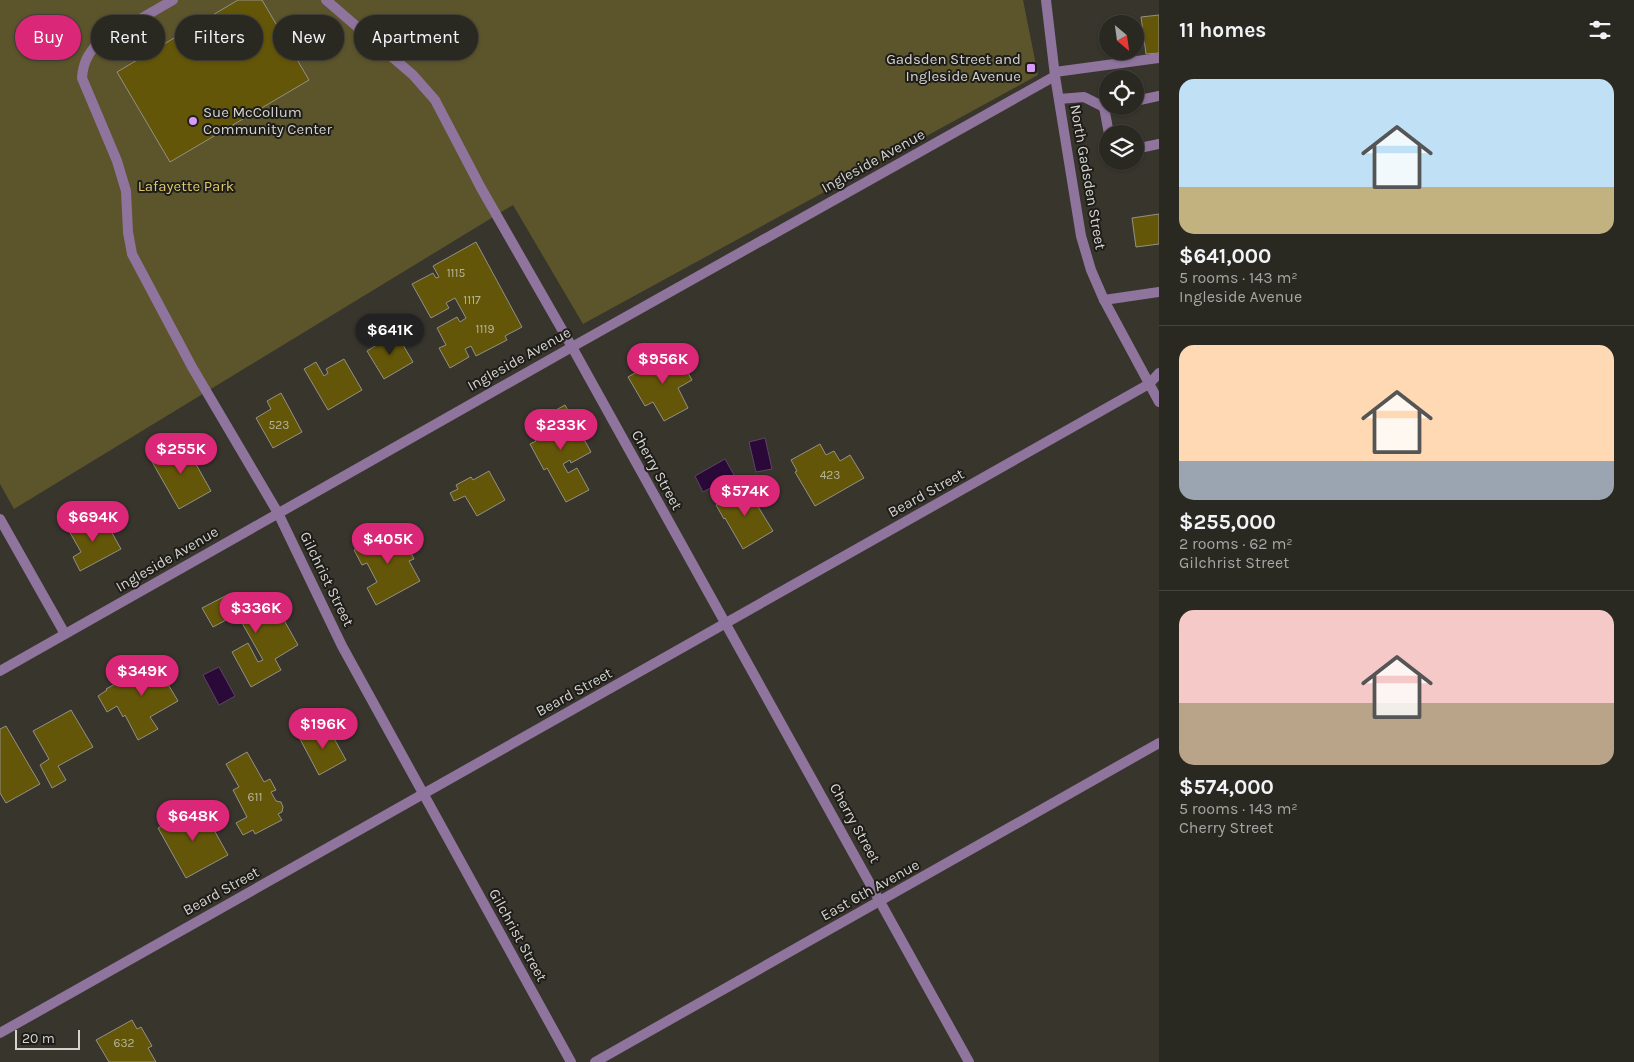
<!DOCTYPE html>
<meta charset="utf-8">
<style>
:root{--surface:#292821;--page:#35342e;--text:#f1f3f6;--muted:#a5a6a5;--line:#45443f;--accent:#db2777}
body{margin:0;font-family:Karla,sans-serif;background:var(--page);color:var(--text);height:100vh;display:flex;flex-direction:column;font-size:19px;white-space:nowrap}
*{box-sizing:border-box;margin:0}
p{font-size:16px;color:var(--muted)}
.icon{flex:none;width:28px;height:28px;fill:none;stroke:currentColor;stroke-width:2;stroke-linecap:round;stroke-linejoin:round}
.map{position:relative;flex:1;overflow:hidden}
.panel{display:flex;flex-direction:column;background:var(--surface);width:475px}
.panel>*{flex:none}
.guide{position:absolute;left:15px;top:15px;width:475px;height:45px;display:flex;gap:10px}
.needle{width:32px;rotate:151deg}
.controls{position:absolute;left:1099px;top:15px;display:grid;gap:10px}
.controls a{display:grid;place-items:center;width:45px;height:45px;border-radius:50%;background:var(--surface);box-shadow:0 1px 4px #0004,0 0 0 1px var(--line);font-size:25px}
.scale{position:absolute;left:15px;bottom:12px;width:65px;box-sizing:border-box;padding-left:5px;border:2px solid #d4d3ce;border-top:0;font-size:14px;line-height:18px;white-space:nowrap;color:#d4d3ce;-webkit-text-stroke:4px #1e1d19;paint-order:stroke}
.price{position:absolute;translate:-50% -42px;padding:0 11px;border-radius:18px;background:var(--accent);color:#fff;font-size:16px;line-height:32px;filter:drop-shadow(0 1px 2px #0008)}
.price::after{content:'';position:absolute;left:50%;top:30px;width:15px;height:11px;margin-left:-8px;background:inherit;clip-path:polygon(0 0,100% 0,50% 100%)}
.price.active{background:#222;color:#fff}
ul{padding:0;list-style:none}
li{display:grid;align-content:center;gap:10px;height:265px;padding:0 20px}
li+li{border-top:1px solid var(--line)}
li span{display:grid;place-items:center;height:155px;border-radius:15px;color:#555}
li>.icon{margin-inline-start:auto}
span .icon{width:90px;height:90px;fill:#fffc;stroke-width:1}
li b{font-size:21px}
h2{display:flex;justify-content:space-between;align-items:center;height:60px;padding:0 20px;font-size:21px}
.tag{padding:0 18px;border-radius:22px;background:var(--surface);box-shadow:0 1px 4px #0004,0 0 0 1px var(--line);font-size:18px;line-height:45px}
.tag.active{background:var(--accent);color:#fff}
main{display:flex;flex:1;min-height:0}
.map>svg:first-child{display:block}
.green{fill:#5c542b}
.water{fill:#2a0838;stroke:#5d4565}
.building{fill:#645608;stroke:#939187}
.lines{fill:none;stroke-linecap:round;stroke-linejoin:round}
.service{stroke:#8f749d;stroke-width:10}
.minor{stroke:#8f749d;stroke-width:10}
.tertiary{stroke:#8f749d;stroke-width:10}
.poi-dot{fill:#d89af8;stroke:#1e1d19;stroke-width:2}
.labels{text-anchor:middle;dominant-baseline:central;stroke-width:4;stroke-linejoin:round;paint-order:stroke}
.number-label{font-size:12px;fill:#b8b49c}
.poi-label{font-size:15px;fill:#d4d3ce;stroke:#1e1d19;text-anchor:end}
.street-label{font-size:15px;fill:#d4d3ce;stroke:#1e1d19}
.park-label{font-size:15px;fill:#ddc968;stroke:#1e1d19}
</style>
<main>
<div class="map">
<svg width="1159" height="1062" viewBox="0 0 1159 1062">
<rect width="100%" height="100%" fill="#37352c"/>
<polygon class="green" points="0,0 1023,0 1038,75 583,324 513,205 14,509 0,484"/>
<g class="water">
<polygon points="765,438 772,469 756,472 749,442"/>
<polygon points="725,459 734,475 703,492 695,476"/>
<polygon points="219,667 235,696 219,705 203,675"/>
</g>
<g class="building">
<polygon points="238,0 262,0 309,80 170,162 117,72"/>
<polygon points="1159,15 1159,53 1146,54 1141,17"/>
<polygon points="1159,214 1159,244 1136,247 1132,218"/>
<polygon points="476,242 522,327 505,336 507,340 476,356 471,346 465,349 469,357 450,368 439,348 446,345 437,328 457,317 460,322 466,318 455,298 446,303 449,308 431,318 412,284 433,273 436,278 439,277 433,266"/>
<polygon points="396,333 413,362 384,379 367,351"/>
<polygon points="675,350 692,380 678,388 688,408 664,421 653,402 645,406 628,377"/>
<polygon points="344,359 362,390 328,410 304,369 316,362 324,376 328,373 326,369"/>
<polygon points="281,393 302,432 273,448 256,418 271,409 267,401"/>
<polygon points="565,405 591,452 571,463 570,460 563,464 568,473 577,468 589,490 566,502 547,468 544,470 530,444 536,441 529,429 548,418 547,415"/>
<polygon points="183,441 211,491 179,509 151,460"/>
<polygon points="820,444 826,455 834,451 840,461 850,455 864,478 815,506 795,472 797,471 791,460"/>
<polygon points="489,471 505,500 477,516 465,496 454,501 450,493 458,489 456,485 471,477 473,480"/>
<polygon points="750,485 760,503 757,505 773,531 743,549 725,518 724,519 716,505"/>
<polygon points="103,517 121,549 80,571 73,557 81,552 68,529 82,522 85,527"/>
<polygon points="397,526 414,559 409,561 420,581 376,605 367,588 377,582 367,563 362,565 354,550"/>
<polygon points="229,594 236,605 254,595 259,604 271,597 298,645 275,659 281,670 251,687 232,652 248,643 258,662 263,660 237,614 213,627 202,608"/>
<polygon points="165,660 175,676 166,681 178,701 150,717 158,729 138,740 125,715 123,717 117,706 107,712 98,696 107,690 106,689 156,661 157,664"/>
<polygon points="71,710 93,747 58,766 66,780 52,788 40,765 49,759 33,731"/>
<polygon points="326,724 346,760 319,775 300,739"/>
<polygon points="6,726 40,784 6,803 0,793 0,729"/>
<polygon points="247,752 264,782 270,779 276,790 271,792 276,801 281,802 283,807 282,812 278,814 282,820 255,834 253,830 243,835 236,823 247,817 233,790 239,787 226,764"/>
<polygon points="200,805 228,855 186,878 158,828"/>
<polygon points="132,1020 137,1029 141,1027 152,1046 148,1048 156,1062 109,1062 96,1040"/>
</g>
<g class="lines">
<g class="service">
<polyline points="1055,72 1159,58"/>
<polyline points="1059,99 1084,97 1104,107 1108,106"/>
<polyline points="1135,101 1159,96"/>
<polyline points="1104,107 1109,134"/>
<polyline points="1135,149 1159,144"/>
</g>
<g class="minor">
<path d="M173 0 97 44C87 55 83 64 82 78L117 161 126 191 128 232 132 254 192 367 278 513 342 646 571 1062"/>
<polyline points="326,0 413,75 435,100 481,188 572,347 969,1062"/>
<polyline points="1104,300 1159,292"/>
<polyline points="0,519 65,634"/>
<polyline points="0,671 572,347 1055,76"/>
<polyline points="0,1033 1149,384 1159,373"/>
</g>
<g class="tertiary">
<polyline points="1046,0 1055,76 1081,236 1091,270 1104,300 1159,402"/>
<polyline points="595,1062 1159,743"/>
</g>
</g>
<g class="poi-dot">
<rect x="1026" y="63" width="10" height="10" rx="2.5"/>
<circle cx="193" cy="121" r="5"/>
</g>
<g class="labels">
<g class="number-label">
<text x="456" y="273">1115</text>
<text x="472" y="300">1117</text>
<text x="485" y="329">1119</text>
<text x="279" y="425">523</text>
<text x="830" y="475">423</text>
<text x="255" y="797">611</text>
<text x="124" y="1043">632</text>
</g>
<g class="poi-label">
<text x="1021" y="59">Gadsden Street and<tspan x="1021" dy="17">Ingleside Avenue</tspan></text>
<text x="203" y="112" text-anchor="start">Sue McCollum<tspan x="203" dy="17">Community Center</tspan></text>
</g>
<g class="street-label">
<text transform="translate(873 161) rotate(-29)">Ingleside Avenue</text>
<text transform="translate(1088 177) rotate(80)">North Gadsden Street</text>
<text transform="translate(519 359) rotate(-29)">Ingleside Avenue</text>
<text transform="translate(657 470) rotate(61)">Cherry Street</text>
<text transform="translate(926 493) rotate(-29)">Beard Street</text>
<text transform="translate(167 559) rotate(-30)">Ingleside Avenue</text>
<text transform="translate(327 579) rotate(64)">Gilchrist Street</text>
<text transform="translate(574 692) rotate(-29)">Beard Street</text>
<text transform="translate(855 823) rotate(61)">Cherry Street</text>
<text transform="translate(870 890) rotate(-29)">East 6th Avenue</text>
<text transform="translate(221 891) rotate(-29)">Beard Street</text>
<text transform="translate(518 935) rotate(61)">Gilchrist Street</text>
</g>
<g class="park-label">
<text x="186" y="186">Lafayette Park</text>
</g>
</g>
</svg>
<div class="controls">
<a><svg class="needle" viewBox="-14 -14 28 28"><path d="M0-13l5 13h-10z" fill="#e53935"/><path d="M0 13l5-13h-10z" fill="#a5a6a5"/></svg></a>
<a><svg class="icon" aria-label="locate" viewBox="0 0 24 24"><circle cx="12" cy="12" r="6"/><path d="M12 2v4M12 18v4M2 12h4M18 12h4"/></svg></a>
<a><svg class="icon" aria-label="layers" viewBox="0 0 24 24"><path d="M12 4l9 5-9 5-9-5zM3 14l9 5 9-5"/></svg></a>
</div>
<div class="scale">20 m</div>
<b class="price active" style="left:390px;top:356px">$641K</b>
<b class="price" style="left:663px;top:385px">$956K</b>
<b class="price" style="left:561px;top:451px">$233K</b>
<b class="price" style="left:181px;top:475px">$255K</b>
<b class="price" style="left:745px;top:517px">$574K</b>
<b class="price" style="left:93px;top:543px">$694K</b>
<b class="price" style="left:388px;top:565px">$405K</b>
<b class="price" style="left:256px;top:634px">$336K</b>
<b class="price" style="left:142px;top:697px">$349K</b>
<b class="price" style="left:323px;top:750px">$196K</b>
<b class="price" style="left:193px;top:842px">$648K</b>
<div class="guide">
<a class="tag active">Buy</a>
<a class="tag">Rent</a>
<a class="tag">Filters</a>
<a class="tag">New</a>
<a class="tag">Apartment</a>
</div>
</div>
<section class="panel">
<h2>11 homes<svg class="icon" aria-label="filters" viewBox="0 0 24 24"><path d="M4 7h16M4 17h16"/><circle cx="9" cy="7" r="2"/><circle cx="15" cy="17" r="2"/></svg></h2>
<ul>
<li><span style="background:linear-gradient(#bfe0f5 70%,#c2b280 0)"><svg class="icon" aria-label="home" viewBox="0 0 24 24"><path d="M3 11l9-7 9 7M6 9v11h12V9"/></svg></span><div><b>$641,000</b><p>5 rooms · 143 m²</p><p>Ingleside Avenue</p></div></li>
<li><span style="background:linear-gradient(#ffd9b3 75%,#9aa5b1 0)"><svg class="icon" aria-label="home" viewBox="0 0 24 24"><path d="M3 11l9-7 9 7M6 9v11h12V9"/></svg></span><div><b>$255,000</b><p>2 rooms · 62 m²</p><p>Gilchrist Street</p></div></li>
<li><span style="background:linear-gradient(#f6c9c9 60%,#b9a48a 0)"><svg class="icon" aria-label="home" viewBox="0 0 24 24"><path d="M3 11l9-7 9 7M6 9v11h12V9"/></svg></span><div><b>$574,000</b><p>5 rooms · 143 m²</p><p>Cherry Street</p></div></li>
</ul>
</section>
</main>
